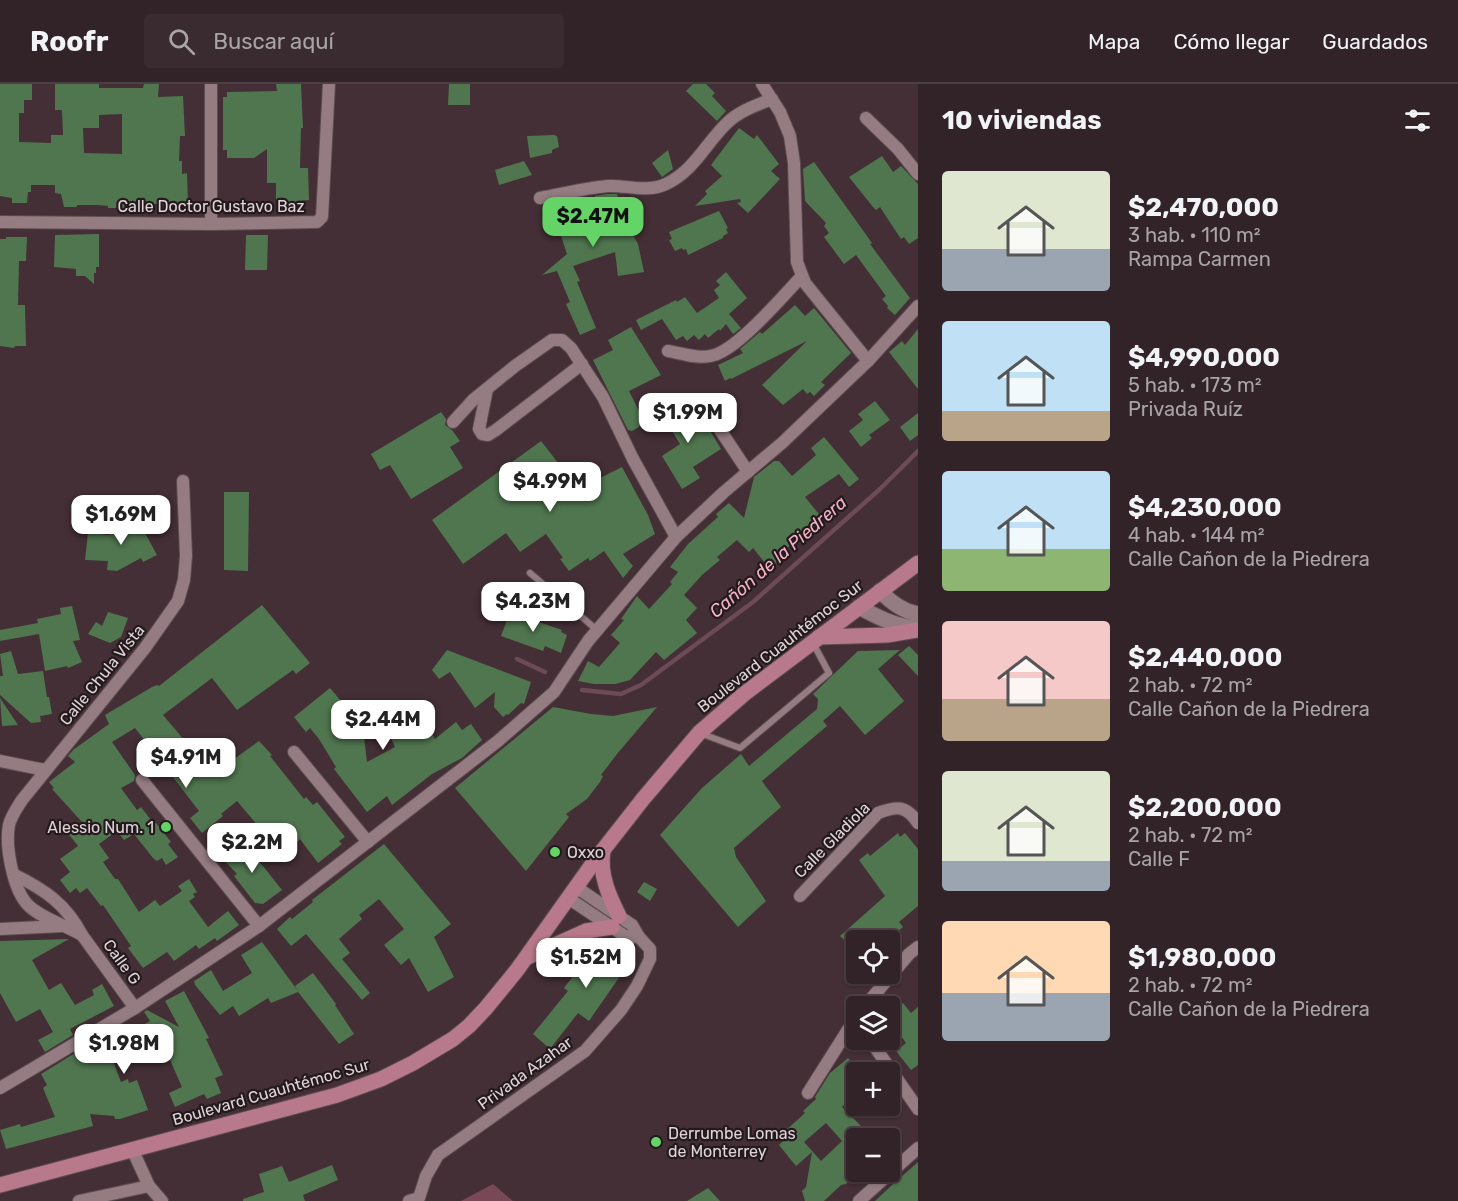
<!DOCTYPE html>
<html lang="es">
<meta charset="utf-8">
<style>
:root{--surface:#322328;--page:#3a2b30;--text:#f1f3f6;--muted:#a8a4a8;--line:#4d4045;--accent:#65d467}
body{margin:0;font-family:Rubik,sans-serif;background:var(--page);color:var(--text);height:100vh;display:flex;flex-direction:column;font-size:22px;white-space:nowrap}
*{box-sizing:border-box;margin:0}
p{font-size:20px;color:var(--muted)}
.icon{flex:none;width:33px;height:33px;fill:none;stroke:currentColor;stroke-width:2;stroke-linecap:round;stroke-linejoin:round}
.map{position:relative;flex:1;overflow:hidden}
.details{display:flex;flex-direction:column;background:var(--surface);width:540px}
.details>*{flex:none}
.controls{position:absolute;left:846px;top:846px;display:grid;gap:12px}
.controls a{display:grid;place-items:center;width:54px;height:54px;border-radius:6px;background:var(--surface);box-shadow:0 2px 4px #0004,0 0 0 2px var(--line);font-size:30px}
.price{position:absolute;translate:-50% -51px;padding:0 14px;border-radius:12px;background:#fff;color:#222;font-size:20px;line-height:39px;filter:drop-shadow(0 2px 3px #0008)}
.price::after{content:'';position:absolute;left:50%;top:36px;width:18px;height:14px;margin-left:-9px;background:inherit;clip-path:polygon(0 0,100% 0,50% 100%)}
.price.selected{background:var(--accent);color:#111}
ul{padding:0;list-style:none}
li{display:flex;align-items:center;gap:18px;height:150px;padding:0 24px}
li span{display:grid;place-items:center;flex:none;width:168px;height:120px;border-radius:6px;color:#555}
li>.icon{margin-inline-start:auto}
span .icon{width:72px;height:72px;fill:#fffc;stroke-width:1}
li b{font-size:26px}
h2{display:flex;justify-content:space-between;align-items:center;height:72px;padding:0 24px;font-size:26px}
header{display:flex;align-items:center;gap:36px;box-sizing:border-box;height:84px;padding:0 30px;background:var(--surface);border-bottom:2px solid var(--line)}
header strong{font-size:28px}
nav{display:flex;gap:33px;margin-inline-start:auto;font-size:21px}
.search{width:420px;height:54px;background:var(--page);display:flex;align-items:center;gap:15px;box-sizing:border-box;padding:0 21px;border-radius:6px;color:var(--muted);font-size:22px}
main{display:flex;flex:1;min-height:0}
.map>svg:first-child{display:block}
.green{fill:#784856}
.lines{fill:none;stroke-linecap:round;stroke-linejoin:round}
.stream{stroke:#6d4a57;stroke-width:4.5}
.building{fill:#50764f;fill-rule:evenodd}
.service-casing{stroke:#5d4c51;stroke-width:8}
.minor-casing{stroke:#5d4c51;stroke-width:14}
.secondary-casing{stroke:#5d4c51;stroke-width:17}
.primary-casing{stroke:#5d4c51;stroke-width:17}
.service{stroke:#947c82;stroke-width:6}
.minor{stroke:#947c82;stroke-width:12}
.secondary{stroke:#947c82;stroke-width:15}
.primary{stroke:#b9798d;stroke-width:15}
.poi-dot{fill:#65d467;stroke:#231a1d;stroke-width:2}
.labels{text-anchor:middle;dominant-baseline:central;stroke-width:4.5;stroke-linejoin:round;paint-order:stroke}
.street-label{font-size:16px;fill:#e1d3d7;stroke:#231a1d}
.poi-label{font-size:16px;fill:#e1d3d7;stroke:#231a1d;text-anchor:start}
.water-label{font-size:18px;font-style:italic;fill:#f5b1c5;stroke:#231a1d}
</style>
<header>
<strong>Roofr</strong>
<div class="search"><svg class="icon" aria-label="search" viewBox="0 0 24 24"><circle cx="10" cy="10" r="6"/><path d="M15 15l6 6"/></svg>Buscar aquí</div>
<nav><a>Mapa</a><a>Cómo llegar</a><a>Guardados</a></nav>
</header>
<main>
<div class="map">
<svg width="918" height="1117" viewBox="0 0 918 1117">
<rect width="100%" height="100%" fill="#432f35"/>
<polygon class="green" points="493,1100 513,1117 461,1117"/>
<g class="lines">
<g class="stream">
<polyline points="517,575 545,588"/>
<polyline points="582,606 621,610 641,601 753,518 880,405 918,367"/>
</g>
</g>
<g class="building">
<path d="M0 0H32V16H24V29H19V58L51 59V51H63L62 26H55V0H99V4H143L144 0H159L158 13 183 12 185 52H180L179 77H182V90L187 89 188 120H152V124H108V122L97 121H77V123H64L61 110 55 109V101H31V108H28L27 119H12V114L0 112ZM122 30V70L84 69 83 44H99V31Z"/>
<polygon points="276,0 301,0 303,44 301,44 300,84 308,84 309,116 298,117 297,120 281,120 281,115 276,115 276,99 267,99 267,65 254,74 227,74 227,66 223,66 223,13 227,13 227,8 277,7"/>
<polygon points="449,0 470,0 470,21 448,21"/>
<polygon points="693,0 706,0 715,9 712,12 726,27 717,37 686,7"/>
<polygon points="739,44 754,55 757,51 779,80 771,87 780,95 748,129 737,119 741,118 740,115 695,122 707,110 705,107 722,92 711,81"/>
<polygon points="554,51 557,52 559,63 552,66 552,69 530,74 527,52"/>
<polygon points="668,66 673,85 662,93 652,79"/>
<polygon points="882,72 893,88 901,82 918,100 918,154 909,160 904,153 901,155 880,123 876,126 873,123 849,93"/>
<polygon points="524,77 532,91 499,101 495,86"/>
<polygon points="814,78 872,159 870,160 910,214 895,231 887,224 888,222 882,215 886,212 856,171 844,180 824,153 829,149 824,142 826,139 805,117 803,85"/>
<polygon points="608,110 617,110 625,146 629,144 638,160 644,188 618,192 615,168 573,182 580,197 577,198 596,244 580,251 566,220 570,218 557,187 542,191 567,170 555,134 560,132 558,126 595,115 595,112"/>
<polygon points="719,127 728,144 726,145 728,149 723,152 723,154 688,171 686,165 683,166 682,164 675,167 669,156 672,155 669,148"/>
<polygon points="99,150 99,183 96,183 96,189 94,189 94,200 85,192 76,192 76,185 54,183 55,151"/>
<polygon points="246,151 268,151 267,186 245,186"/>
<polygon points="6,153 27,153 26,177 19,177 18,221 25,221 26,262 15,262 14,264 0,262 0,155 6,155"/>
<polygon points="726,188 747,214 729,230 741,244 733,250 726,240 720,247 719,245 708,254 705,250 699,256 694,251 687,257 683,252 676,256 662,235 641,246 636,236 676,216 677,218 685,213 697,229 719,214 714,206 720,201 716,197"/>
<polygon points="795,221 805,232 814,224 851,269 821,298 825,301 814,312 810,308 807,310 803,305 783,321 762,301 807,257 731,295 730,294 725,297 718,281 743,269 740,265 760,248 762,250"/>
<polygon points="631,243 661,291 629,307 643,335 639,343 632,347 628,346 593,276 613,266 608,256"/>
<polygon points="918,245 918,305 889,268 902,257 905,261"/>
<polygon points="684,315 697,339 702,336 705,338 721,365 693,383 700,394 682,405 662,372 680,360 661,329"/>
<polygon points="875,317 890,336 869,351 872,354 861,363 849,347 863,336 858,330"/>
<polygon points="441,328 446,335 445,341 452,346 460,357 450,363 463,384 411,415 390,381 380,386 371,370"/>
<polygon points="918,329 918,351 910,357 900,343"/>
<polygon points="824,353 859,395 849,403 839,390 805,413 823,435 795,460 794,458 777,473 779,476 769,484 753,464 749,468 737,456 717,473 720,476 702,491 684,511 697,524 686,536 697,549 664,576 656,568 630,596 615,600 594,600 578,597 588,577 599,583 620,559 611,551 624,536 621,535 637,512 649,525 672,500 670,498 678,488 670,483 688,460 718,433 716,430 729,419 744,434 754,393 774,377 779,377 792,392 816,371 811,364"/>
<polygon points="541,357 570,394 576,390 579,394 592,387 598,395 622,383 648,431 655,450 623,470 633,482 623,494 604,467 590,477 588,474 569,487 560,475 563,474 546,450 520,468 506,449 463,480 432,436"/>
<polygon points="224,408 249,408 248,487 224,486"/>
<polygon points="143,434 152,438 145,449 157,471 143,478 141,474 117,487 107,486 108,477 85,476 88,449 109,451"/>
<polygon points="262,521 310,579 296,590 293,586 237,626 212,594 163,631 185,657 187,656 213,690 259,657 272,671 270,672 304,715 306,713 313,721 317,718 345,753 339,757 342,760 318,779 300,755 286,770 285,768 282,770 237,717 221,730 223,732 202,749 190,734 199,727 135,644 112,658 135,691 134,697 121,704 137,726 141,723 154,740 156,739 171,758 168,760 178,773 166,781 162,774 157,777 153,774 134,750 124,756 117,747 99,760 109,774 103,778 115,795 118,795 139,828 155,816 160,822 182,807 178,802 189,795 197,808 193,810 195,813 189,817 208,843 228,827 239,841 217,857 215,854 199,865 196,861 174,877 167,868 143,884 128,864 131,862 103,821 101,822 87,804 80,809 76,804 70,809 60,796 70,788 60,775 78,762 67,748 82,738 52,705 54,704 49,698 75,678 68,672 73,666 109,640 105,631 152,603 157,601 159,602"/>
<polygon points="72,522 80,556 73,557 82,578 68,584 67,582 45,587 39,550 0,557 0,546 38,539 37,535 61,530 60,524"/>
<polygon points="108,528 128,534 121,553 110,559 88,550 96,538 102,542"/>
<polygon points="510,528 562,546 561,548 567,551 561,569 545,562 543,567 501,552"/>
<polygon points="909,562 918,571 918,592 898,571"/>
<polygon points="447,566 531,598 524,620 521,619 508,631 507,630 503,633 494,623 495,608 475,624 450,588 439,595 432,586"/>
<polygon points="900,566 878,585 904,617 865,651 840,622 823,637 827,642 762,697 781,723 734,764 736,773 766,817 738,843 660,751 702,704 741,670 749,682 817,625 818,615 813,610 858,567"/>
<polygon points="11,567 18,590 43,587 47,613 49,613 52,630 40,632 41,638 31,639 0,611 0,592 3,592 0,570"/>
<polygon points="330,604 357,636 354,638 364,652 367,678 395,663 388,648 419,629 435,655 456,638 462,646 471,640 482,656 462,674 432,690 392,721 387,712 367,728 334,685 336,683 319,655 310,644 306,648 294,633"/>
<polygon points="0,614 18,641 2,642"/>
<polygon points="553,623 591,630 613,632 657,623 617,670 601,691 603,692 600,698 587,715 566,730 569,733 526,787 455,704"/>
<polygon points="898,749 900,753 905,749 918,765 918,822 899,838 903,843 887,856 856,856 856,867 840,852 885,812 859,776 868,769 870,772"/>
<polygon points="243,757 282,806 263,820 255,819 234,792 237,790 222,774"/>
<polygon points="384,760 451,840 434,853 454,893 428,908 409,874 401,881 384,861 404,845 379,815 359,831 362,835 339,855 350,869 342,875 370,909 362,916 306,850 291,862 277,845 290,833 292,835 313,818 312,816"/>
<polygon points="644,798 657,805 650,817 637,808"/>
<polygon points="69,855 32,876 49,906 61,899 75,921 94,911 92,906 102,900 114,922 70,945 73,951 45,968 38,956 53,948 40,925 16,938 0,909 0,857"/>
<polygon points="614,856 627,865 631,871 627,882 589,937 578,929 550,965 533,950 568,907 564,904 580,883 577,874 582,867 595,860 612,859"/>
<polygon points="262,858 298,907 295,902 313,889 336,920 335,921 354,950 339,960 298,908 271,919 268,914 239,932 233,922 220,931 195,901 194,897 211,886 223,907 252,889 241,871"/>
<polygon points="184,907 209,954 206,955 223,991 215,994 221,1009 207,1015 204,1010 175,1023 169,1009 182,1003 167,969 151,978 143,963 113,977 121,998 128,995 129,999 137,996 148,1026 120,1035 115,1035 114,1032 90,1030 93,1042 6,1065 0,1046 20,1040 21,1043 55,1033 43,1004 47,1001 41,990 80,966 81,968 127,942 130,948 150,937 144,928 147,926 179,943 165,917"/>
<polygon points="890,913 897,924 903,919 911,929 918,923 918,981 911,986 896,967 906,959 890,936"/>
<path d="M848 974 856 984V1010L842 1023 873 1054H856V1090L846 1100 841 1101 824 1117H805L802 1107 806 1103 812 1068 796 1082 779 1061 783 1057 781 1055 784 1052V1048L805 1029 803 1027 816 1015 815 1013 830 989ZM826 1039 842 1057 821 1077 804 1058Z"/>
<polygon points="918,1078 918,1117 875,1117 892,1101"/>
<polygon points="332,1081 338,1096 303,1111 305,1117 243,1117 243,1115 264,1108 259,1090 282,1082 289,1098"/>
<polygon points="708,1104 720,1117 687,1117"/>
</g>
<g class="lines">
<defs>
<g id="service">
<polyline points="530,489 597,546"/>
<polyline points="700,649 740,664 829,589 813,559"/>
</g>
<g id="minor">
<polyline points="762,0 780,28 790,52 794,79 797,178 805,199 868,277"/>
<polyline points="866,34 898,65 918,90"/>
<path d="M540 114C562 110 585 104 608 102 627 101 647 109 666 100 694 87 706 59 727 39 739 27 757 21 772 15"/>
<polyline points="0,138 211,140 317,138 322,133 329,0"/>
<polyline points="211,140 211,0"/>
<path d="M668 267C681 269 696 275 710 272 735 269 783 212 802 192"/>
<polyline points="487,305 479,345 482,350 488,351 496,346 582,280"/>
<polyline points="703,320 748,388"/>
<polyline points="453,338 473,316 515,282 552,256 562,256 571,264 603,313 633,375 676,453"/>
<polyline points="294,668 368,758"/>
<polyline points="0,677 45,686"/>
<polyline points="142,696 259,842"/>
<path d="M15 791C45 806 66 820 82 851L135 924"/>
<path d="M800 812 878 729C897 722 906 721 918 739"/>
<polyline points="568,814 625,852 639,853"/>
<polyline points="0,845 63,842"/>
<path d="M82 851C65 841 43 835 29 822 13 807 5 762 9 741 11 732 17 724 22 716L145 564 178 517 184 496 186 472 183 397"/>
<polyline points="865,922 909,870 918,863"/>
<polyline points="870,956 918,1025"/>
<polyline points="0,1004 135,924 259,842 498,657 554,608 588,557 676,453 724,408 782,359 868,277 918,222"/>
<polyline points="808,1009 856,933"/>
<polyline points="133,1067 149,1102 162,1117"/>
<polyline points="79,1117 149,1102"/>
<polyline points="409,1117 419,1114 426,1092 438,1071 585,967 621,926 637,902 650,875 650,865 639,853 632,841 576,803"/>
<polyline points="859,1117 918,1064"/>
</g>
<g id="secondary">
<path d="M880 507C891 518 902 527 918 530"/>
<path d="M859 523C877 533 897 543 918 544"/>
</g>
<g id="primary">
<polyline points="819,553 887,551 918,546"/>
<path d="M603 767C599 790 609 812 619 832"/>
<polyline points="528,873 586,847 612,843"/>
<polyline points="0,1101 337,1011 381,995 413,979 453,955 469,942 486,924 517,886 596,775 643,715 699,649 744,610 918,479"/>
</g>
</defs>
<use href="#service" class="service-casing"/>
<use href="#minor" class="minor-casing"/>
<use href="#secondary" class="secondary-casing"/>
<use href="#primary" class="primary-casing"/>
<use href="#service" class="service"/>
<use href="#minor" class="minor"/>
<use href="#secondary" class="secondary"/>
<use href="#primary" class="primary"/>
</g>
<g class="poi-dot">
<circle cx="166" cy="743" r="6"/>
<circle cx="555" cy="768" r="6"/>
<circle cx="656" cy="1058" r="6"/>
</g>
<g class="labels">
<g class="street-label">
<text x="211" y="122">Calle Doctor Gustavo Baz</text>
<text transform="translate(780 562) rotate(-38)">Boulevard Cuauhtémoc Sur</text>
<text transform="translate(102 591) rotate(-51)">Calle Chula Vista</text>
<text transform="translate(832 756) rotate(-45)">Calle Gladiola</text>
<text transform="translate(122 878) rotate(54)">Calle G</text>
<text transform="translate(525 989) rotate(-36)">Privada Azahar</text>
<text transform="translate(271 1008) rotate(-16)">Boulevard Cuauhtémoc Sur</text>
</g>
<g class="poi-label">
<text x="154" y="743" text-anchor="end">Alessio Num. 1</text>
<text x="567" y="768">Oxxo</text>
<text x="668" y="1049">Derrumbe Lomas<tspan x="668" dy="18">de Monterrey</tspan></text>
</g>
<g class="water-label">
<text transform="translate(778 473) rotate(-41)">Cañón de la Piedrera</text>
</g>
</g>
</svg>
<div class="controls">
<a><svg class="icon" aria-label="locate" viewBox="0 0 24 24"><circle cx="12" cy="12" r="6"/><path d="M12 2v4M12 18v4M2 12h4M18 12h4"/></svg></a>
<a><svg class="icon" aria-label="layers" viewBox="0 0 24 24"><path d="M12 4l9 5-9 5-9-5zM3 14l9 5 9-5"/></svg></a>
<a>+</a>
<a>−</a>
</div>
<b class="price selected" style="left:593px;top:164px">$2.47M</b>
<b class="price" style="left:688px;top:360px">$1.99M</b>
<b class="price" style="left:550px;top:429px">$4.99M</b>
<b class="price" style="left:121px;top:462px">$1.69M</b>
<b class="price" style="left:533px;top:549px">$4.23M</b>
<b class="price" style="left:383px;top:667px">$2.44M</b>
<b class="price" style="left:186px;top:705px">$4.91M</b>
<b class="price" style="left:252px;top:790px">$2.2M</b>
<b class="price" style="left:586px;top:905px">$1.52M</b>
<b class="price" style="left:124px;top:991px">$1.98M</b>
</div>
<section class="details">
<h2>10 viviendas<svg class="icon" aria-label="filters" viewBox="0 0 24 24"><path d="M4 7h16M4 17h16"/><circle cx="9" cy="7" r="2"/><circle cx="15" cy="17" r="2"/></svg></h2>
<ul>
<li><span style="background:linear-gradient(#dfe7d0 65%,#9aa5b1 0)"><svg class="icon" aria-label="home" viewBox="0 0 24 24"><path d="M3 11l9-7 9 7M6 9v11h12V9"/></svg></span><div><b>$2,470,000</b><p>3 hab. · 110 m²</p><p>Rampa Carmen</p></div></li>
<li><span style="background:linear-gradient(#bfe0f5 75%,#b9a48a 0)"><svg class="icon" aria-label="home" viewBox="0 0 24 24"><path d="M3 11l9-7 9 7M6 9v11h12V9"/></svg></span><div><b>$4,990,000</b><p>5 hab. · 173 m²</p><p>Privada Ruíz</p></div></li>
<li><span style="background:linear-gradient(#bfe0f5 65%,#8fb573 0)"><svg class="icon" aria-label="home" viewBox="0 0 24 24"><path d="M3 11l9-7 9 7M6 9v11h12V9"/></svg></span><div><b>$4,230,000</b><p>4 hab. · 144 m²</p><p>Calle Cañon de la Piedrera</p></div></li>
<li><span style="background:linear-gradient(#f6c9c9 65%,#b9a48a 0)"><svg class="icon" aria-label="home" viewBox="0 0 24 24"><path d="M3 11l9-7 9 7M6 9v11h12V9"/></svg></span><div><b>$2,440,000</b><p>2 hab. · 72 m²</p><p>Calle Cañon de la Piedrera</p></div></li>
<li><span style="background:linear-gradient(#dfe7d0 75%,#9aa5b1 0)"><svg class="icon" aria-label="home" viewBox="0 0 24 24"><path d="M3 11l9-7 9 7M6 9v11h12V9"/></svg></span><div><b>$2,200,000</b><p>2 hab. · 72 m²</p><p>Calle F</p></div></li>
<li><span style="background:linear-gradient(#ffd9b3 60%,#9aa5b1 0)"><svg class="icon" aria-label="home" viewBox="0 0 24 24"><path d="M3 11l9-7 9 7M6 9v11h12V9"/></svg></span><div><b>$1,980,000</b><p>2 hab. · 72 m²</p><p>Calle Cañon de la Piedrera</p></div></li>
</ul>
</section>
</main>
